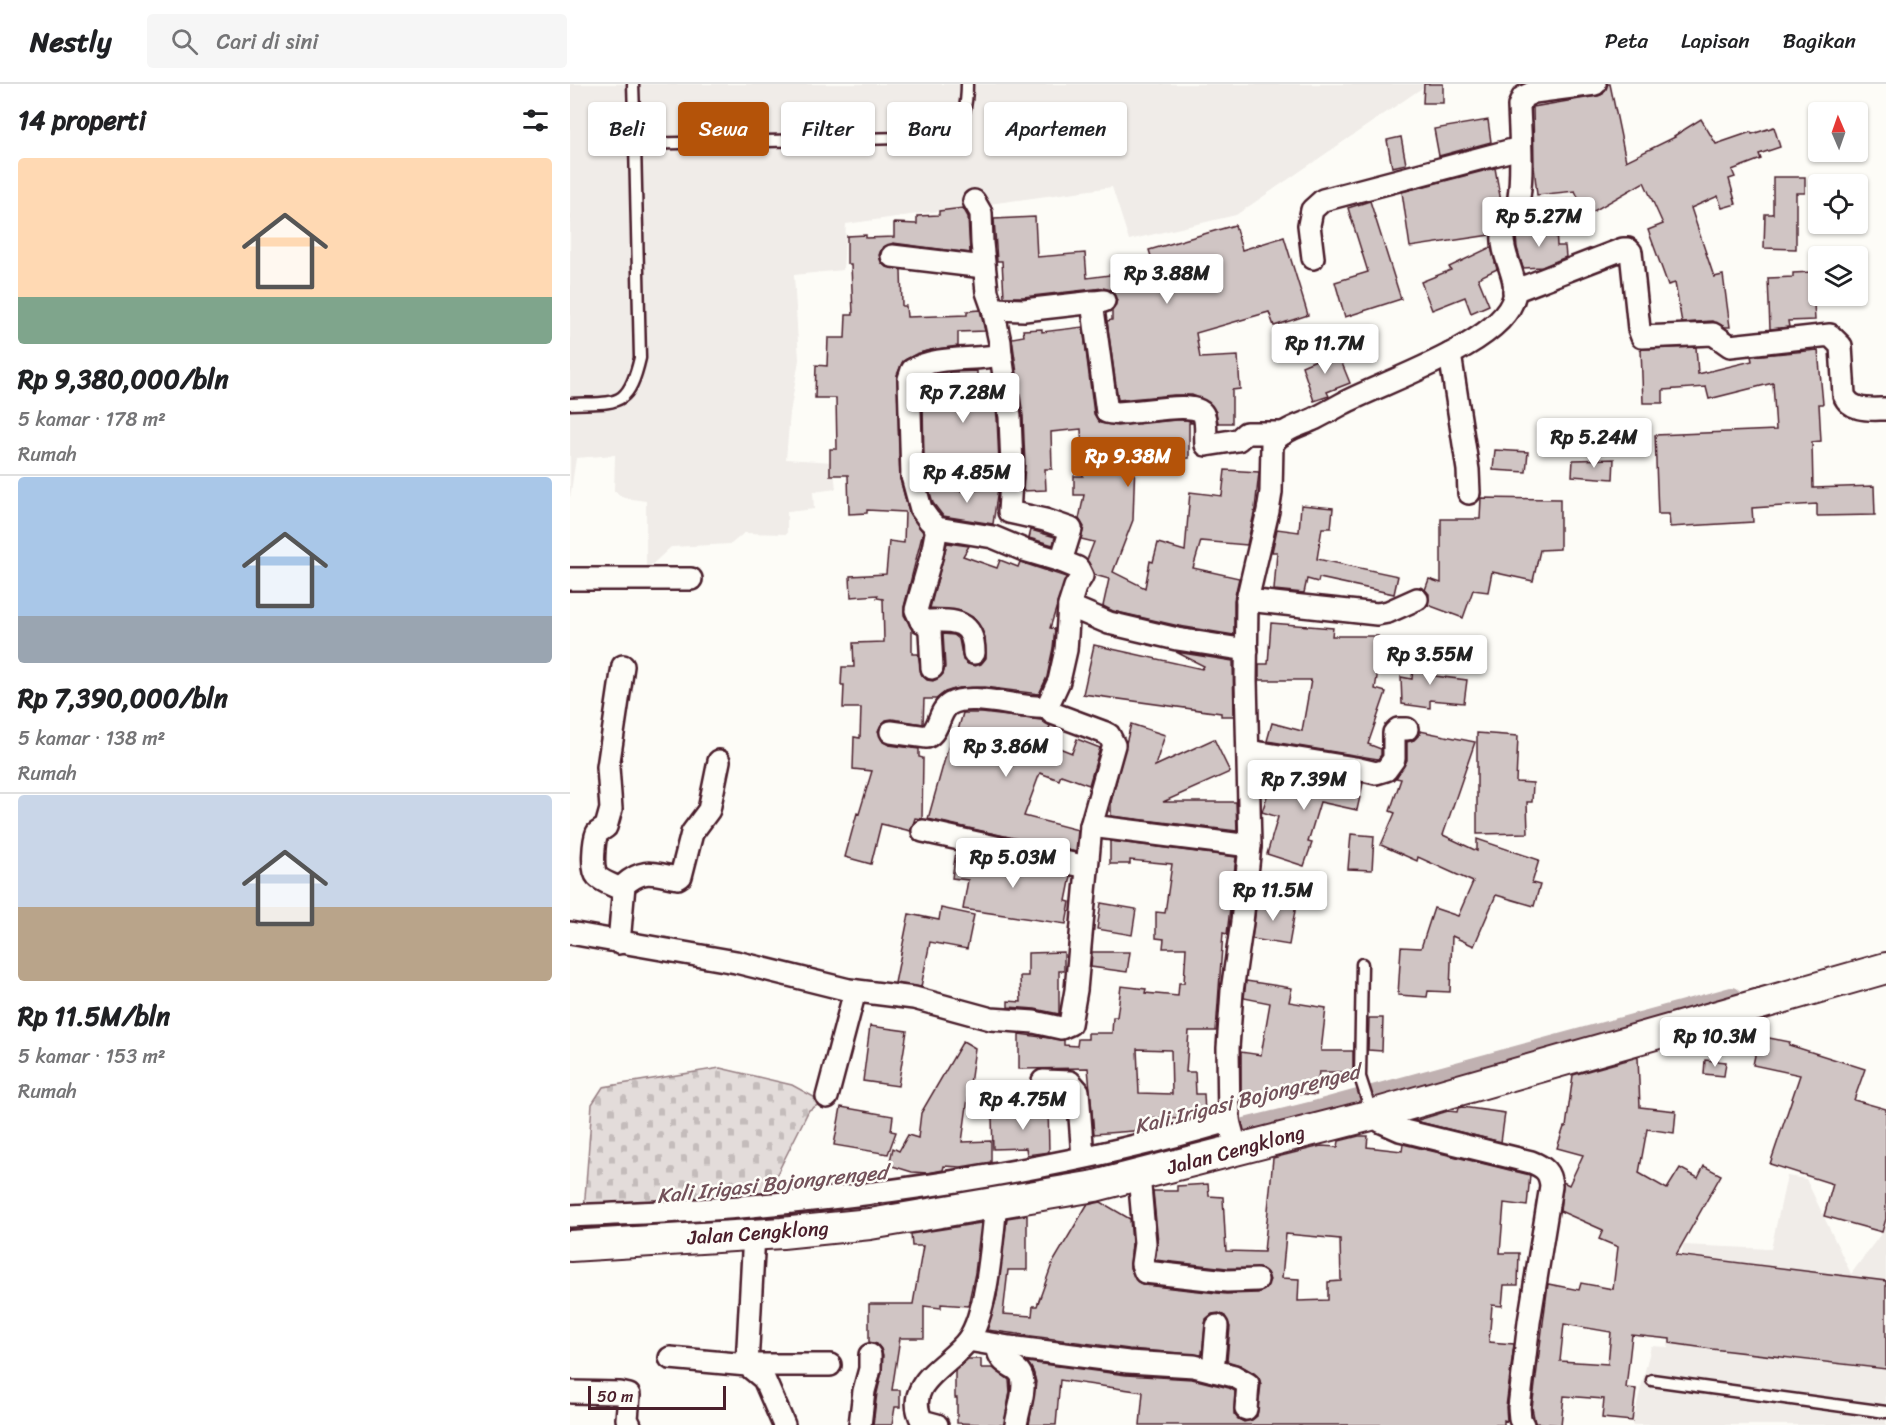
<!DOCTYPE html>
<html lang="id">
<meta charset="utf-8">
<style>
:root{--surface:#fff;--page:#f6f6f6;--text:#202124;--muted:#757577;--line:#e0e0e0;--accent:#b45309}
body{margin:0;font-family:Sriracha,sans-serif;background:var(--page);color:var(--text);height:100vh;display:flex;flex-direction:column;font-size:22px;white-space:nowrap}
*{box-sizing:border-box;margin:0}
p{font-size:20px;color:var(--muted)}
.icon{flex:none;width:33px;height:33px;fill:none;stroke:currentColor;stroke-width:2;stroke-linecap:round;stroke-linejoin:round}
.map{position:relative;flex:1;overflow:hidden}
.drawer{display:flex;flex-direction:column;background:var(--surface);width:570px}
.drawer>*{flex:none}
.guide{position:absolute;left:18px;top:18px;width:570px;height:54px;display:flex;gap:12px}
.needle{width:39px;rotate:358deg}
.tools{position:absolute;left:1238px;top:18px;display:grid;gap:12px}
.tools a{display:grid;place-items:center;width:60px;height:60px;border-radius:6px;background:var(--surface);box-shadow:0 2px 4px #0004;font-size:30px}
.scale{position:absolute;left:18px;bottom:15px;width:138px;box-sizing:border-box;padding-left:6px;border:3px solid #4a1f2b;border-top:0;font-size:16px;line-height:21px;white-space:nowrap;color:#4a1f2b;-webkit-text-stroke:4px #fdfcf7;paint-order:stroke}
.price{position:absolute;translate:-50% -51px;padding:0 14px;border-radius:6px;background:#fff;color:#222;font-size:20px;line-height:39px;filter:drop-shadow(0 2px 3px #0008)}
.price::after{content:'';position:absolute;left:50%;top:36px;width:18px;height:14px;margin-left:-9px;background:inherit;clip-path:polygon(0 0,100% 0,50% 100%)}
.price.active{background:var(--accent);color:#fff}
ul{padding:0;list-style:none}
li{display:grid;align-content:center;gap:12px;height:318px;padding:0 18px}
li+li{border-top:2px solid var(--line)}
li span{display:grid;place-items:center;height:186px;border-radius:6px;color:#555}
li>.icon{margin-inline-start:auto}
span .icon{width:108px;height:108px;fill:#fffc;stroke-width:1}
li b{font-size:26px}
h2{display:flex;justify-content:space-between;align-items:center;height:72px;padding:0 18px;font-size:26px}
.chip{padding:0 21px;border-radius:6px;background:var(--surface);box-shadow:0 2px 4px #0004;font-size:21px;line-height:54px}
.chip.active{background:var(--accent);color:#fff}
header{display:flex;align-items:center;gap:36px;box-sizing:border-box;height:84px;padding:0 30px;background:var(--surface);border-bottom:2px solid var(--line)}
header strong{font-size:28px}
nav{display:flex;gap:33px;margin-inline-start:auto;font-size:21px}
.search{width:420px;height:54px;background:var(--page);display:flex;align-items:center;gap:15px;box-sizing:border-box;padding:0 21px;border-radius:6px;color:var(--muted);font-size:22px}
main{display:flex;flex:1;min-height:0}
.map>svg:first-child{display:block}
.built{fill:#f0ece8}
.cemetery{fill:url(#cemetery-stones);stroke:#967e82;stroke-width:1.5}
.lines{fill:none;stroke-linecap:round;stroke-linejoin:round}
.canal{stroke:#c0b1b1;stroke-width:20}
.building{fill:#d0c5c4;stroke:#4a1f2b;stroke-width:1.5;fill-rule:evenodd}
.lane-casing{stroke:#4a1f2b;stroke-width:15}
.street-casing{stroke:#4a1f2b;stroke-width:26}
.secondary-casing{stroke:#4a1f2b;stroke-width:34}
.lane{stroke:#fdfcf7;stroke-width:10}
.street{stroke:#fdfcf7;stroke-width:21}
.secondary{stroke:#fdfcf7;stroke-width:30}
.labels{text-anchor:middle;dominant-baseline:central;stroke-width:5;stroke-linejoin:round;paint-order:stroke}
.street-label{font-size:20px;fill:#4a1f2b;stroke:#fdfcf7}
.water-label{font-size:21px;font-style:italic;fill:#73525a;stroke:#fdfcf7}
</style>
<header>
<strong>Nestly</strong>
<div class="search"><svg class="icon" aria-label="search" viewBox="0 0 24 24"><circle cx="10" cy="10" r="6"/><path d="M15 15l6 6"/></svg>Cari di sini</div>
<nav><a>Peta</a><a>Lapisan</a><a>Bagikan</a></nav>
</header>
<main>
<section class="drawer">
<h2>14 properti<svg class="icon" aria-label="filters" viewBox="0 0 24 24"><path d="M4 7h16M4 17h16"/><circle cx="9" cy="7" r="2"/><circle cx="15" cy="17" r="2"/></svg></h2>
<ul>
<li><span style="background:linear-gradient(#ffd9b3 75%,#7fa58c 0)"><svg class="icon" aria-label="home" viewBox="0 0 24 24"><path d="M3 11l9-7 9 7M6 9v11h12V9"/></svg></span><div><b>Rp 9,380,000/bln</b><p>5 kamar · 178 m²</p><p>Rumah</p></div></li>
<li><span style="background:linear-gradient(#a9c7e8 75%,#9aa5b1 0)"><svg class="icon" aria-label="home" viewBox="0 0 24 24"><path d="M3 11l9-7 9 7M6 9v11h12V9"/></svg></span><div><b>Rp 7,390,000/bln</b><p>5 kamar · 138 m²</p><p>Rumah</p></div></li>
<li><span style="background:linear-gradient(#c9d6e8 60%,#b9a48a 0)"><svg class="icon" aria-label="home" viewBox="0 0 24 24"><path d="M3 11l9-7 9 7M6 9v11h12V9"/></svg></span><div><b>Rp 11.5M/bln</b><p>5 kamar · 153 m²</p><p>Rumah</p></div></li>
</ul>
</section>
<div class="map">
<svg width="1316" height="1341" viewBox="0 0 1316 1341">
<defs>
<pattern id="cemetery-stones" width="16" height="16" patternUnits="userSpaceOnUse" patternTransform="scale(1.5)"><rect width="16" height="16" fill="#e3dcda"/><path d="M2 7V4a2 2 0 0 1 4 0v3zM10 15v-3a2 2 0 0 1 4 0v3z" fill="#c4bcbb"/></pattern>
</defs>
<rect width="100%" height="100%" fill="#fdfcf7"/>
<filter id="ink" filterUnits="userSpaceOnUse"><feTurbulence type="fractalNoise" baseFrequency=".0167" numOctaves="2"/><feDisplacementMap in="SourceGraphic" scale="12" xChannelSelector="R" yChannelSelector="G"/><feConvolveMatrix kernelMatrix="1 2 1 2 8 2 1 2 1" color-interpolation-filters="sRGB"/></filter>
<g filter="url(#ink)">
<g class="built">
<polygon points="0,0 858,0 666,131 559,156 542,103 276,140 273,186 224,191 229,276 220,329 216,375 263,378 266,405 243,408 244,425 217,428 217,450 174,449 161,460 101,463 76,486 76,417 54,414 44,407 45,371 6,374 0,414"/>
<polygon points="1217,1092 1236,1095 1281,1190 1316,1143 1316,1341 1062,1341 1081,1262 1098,1263 1113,1161 1201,1165"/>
</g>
<polygon class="cemetery" points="150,984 222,1001 253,1018 239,1026 207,1090 204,1114 293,1107 295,1130 16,1150 14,1127 22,1020 33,1003"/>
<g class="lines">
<g class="canal">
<polyline points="602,1062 748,1026 1162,913"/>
<polyline points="0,1145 30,1144 105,1136"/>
</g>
</g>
<g class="building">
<polygon points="854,0 873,0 873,19 853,19"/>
<polygon points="1038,0 1040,0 1056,77 1105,53 1104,52 1131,35 1146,60 1181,48 1182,50 1204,43 1210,63 1189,70 1191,75 1162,86 1165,93 1159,95 1166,120 1152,124 1148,112 1121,124 1144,193 1153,191 1160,243 1155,243 1142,237 1112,239 1105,199 1098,201 1078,146 1093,140 1074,98 1017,131 1005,107 967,111 964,82 963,23 1027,12 1033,10"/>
<polygon points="918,36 921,58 869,72 864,45"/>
<polygon points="831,53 836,80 822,83 817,56"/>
<polygon points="925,84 932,123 924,136 920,151 840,163 832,108"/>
<polygon points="1203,93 1235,93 1235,109 1226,109 1226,165 1194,164 1195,130 1203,130"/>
<polygon points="800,117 831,215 775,233 765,198 798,188 778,124"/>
<polygon points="393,124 398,133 400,169 323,159 312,164 309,171 311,178 315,182 331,186 332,222 336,222 337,233 397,231 397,227 410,226 415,247 388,248 388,262 360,266 346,270 333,277 327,291 330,395 339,429 353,448 334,523 334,531 342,545 342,570 348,570 352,591 357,596 363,597 373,590 375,583 373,550 384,551 389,555 393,576 398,580 405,582 411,580 416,574 415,553 411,544 404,534 391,527 360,524 377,459 399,462 393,472 427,484 430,476 448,483 450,478 496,493 480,544 485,545 483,564 477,593 469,610 414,603 388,604 375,608 366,615 354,615 353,640 322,635 316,636 311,641 308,647 313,658 319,661 349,665 349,673 353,674 352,735 345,734 341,747 311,740 301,780 275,773 287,729 289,730 302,687 283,685 284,653 290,654 291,624 273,624 274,601 271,601 272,583 284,583 283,559 314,558 313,515 307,514 308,511 281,513 280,492 316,490 319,457 334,459 335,428 297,426 297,429 279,430 278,391 260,391 260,365 267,365 266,314 245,314 246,281 257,282 258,254 275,254 276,231 283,231 281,180 277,180 277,152 296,151 296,154 324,153 324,139 347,140 347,132 369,131 369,127"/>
<polygon points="465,133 467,173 515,169 517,194 585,185 579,166 665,141 672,166 714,153 738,231 704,242 699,228 626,249 630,274 668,272 670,305 662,306 662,339 648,339 646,328 638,318 622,311 604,311 548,316 537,237 542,236 542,227 545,223 547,216 541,206 533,204 453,213 434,213 432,177 427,177 424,135"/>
<polygon points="986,143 987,162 995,162 996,173 972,183 953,184 947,164 946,152 962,144"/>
<polygon points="921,163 927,185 908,194 919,221 901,229 895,213 862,226 851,198 881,186 879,183"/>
<polygon points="1242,188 1245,236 1218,237 1219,243 1200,245 1198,194 1223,193 1223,189"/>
<polygon points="513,243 524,330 530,339 547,342 606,336 617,336 623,339 619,339 619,374 565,375 563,436 543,488 575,504 580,477 583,478 588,459 615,467 620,408 652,412 655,386 689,388 685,425 677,461 631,457 623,484 669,494 664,516 664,551 609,542 543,527 533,522 539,495 525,491 517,476 524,458 511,455 514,443 509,435 514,411 504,411 504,392 513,392 511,345 481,348 482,385 475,385 476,406 453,407 455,381 453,332 442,254 454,252 453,246 472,245 472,248"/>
<polygon points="1126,263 1128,290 1182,277 1181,272 1248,266 1253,320 1249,320 1251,357 1242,358 1243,404 1304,402 1305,431 1247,432 1247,420 1182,424 1183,438 1100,443 1099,430 1088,430 1085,351 1206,346 1203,299 1139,315 1136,303 1093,306 1093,319 1073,319 1071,265"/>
<polygon points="767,267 780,299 757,308 759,312 744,317 732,282"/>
<polygon points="407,287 407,297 422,296 427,334 429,378 394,381 354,380 353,321 380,321 379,288"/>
<polygon points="925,366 958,368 956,388 923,386"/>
<polygon points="1044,375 1043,395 1002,392 1003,376"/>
<polygon points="428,404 423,440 373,432 363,419 359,405 395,407"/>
<polygon points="911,414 990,415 990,465 970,466 963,497 922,488 918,508 903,506 893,534 858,521 859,510 855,506 859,495 871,499 871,435 910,435"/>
<polygon points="731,421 763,424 761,444 752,444 747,475 828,492 824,510 749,494 748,498 737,495 734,509 704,506 707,468 702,468 707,445 729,448"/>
<polygon points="461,446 485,453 483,461 459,454"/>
<polygon points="701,539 763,544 762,552 808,552 807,593 805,605 816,608 798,660 811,665 811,671 808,675 697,657 702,639 732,647 741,596 689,596 689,580 698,580"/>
<polygon points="524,561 632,585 634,582 606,568 663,577 664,632 651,632 651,629 513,610"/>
<polygon points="844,570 859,571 857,591 897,596 894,619 860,616 860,624 832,620 831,593 842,595"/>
<polygon points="393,629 412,629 471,636 480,642 474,658 502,669 507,655 530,664 519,701 491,691 489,696 470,689 454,732 508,746 506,768 358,735 381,653 386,653"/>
<polygon points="561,640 595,651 585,682 644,655 660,688 593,718 666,718 667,747 541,732 541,718"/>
<polygon points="850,647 905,658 873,751 907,767 907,755 969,776 962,799 970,801 964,822 926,811 904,862 882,852 880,908 858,907 857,913 828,911 831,863 851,864 864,824 888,832 903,798 848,773 847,777 811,761 825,729 820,727 831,695 826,694 837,676 837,658 844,656 850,650"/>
<polygon points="907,649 948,652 946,698 963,699 962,718 957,718 958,749 907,750"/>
<polygon points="715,686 793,699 787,726 750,718 738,758 742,759 734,782 697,770 708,733 692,728 699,706 710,709"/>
<polygon points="781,750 804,752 802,786 778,785"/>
<path d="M540 757 666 773 657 850 653 849 646 947H619L616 988H625L626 1010H634L635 1030 619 1035 576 1034V1046L524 1050 518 984 449 985V950L494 956V961L507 962 508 955H518V949H542L543 933H547L551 902 576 905 575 909 608 912 609 899H614L616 864H593L594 855 586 854V828L595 829 602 780 560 776V780H540ZM567 965 601 966 602 1010 569 1009Z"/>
<polygon points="386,767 501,792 496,817 500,818 496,840 393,825 398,796 382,794"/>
<polygon points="687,814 726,821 719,861 682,855"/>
<polygon points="531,819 566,825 562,851 527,845"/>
<polygon points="371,824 404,831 397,865 360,858 351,903 325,899 339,830 369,836"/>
<polygon points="494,868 494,887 489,887 489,930 465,925 438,923 438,917 451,918 450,892 458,892 458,869"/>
<polygon points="522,868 560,868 557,888 521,883"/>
<polygon points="676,897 722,904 719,918 756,924 751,967 783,967 783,988 749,988 746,1011 704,1007 703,1013 671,1008 671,968 691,971 700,919 674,914"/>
<polygon points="799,934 813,934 812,967 798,966"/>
<polygon points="300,942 337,947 328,1002 293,997"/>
<polygon points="1189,952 1220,958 1219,961 1295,985 1284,1016 1316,1025 1316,1135 1312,1148 1254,1132 1263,1100 1200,1080 1230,991 1183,981"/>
<polygon points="393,957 405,964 392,1058 421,1057 421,1078 391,1083 374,1082 373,1086 358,1089 342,1088 319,1081 323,1064 329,1067 338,1051 348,1054 351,1029"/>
<path d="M1068 973 1070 1023 1106 1027 1104 1049 1077 1045 1069 1089 1097 1105 1110 1084 1128 1094 1134 1082 1151 1091 1106 1171 1316 1197V1285L1142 1265 1100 1259V1255L1062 1251 1056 1304 1066 1305 1062 1337 1032 1334 1034 1315 994 1312 991 1341 965 1339 962 1324 978 1200 1009 1206 1011 1199 1043 1205 1048 1163 1029 1155 1033 1146 990 1127 993 1098 999 1101 1013 1071 987 1064 994 1043H996L1003 991ZM994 1240 1041 1248 1038 1280 990 1277Z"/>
<polygon points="1135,976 1156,978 1154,992 1134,990"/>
<polygon points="455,1022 478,1022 479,1068 457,1071 456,1064 423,1065 422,1033 455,1032"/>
<polygon points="271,1023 323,1032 321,1047 326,1048 318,1070 264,1061"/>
<polygon points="892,1023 935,1029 931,1058 845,1037 878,1027 887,1028 888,1024"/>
<path d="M789 1052H798L797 1063 832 1067 833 1060 960 1091 957 1122 934 1119 930 1169H949L948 1201H934L932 1222 922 1221 919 1258 944 1260 936 1323 937 1337 934 1336V1341H570L573 1308 490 1296 486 1341H459L466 1298 463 1287 457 1278 556 1291 622 1295 659 1304 665 1307 664 1330 668 1335 674 1338 682 1336 687 1332 691 1300 689 1294 684 1289 670 1281 657 1277 660 1243 655 1232 649 1229 642 1230 636 1235 632 1271 559 1265 417 1246 427 1212 437 1134 457 1131V1186H438L433 1230 462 1232 463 1222H467L482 1180 517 1121 531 1118 560 1135 562 1159 560 1184 568 1198 574 1201 656 1210 688 1209 694 1206 700 1196 697 1189 692 1185 657 1184 585 1176 588 1158 583 1107H607V1102L638 1100 639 1112 653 1113 656 1167 694 1168 703 1074 751 1062 768 1063 769 1057ZM716 1150 770 1155 771 1197 758 1198V1216L728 1217 729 1195 712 1194Z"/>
<polygon points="411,1139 405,1189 398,1222 371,1220 371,1224 354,1222 354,1254 330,1254 322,1306 330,1306 330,1323 325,1323 322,1341 303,1341 307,1309 312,1288 313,1271 311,1265 307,1260 299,1258 299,1220 343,1220 353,1162 342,1162 341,1150"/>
<polygon points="398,1275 411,1275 411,1284 423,1284 439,1296 440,1308 434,1341 387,1339 387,1314 385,1314 385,1287"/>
</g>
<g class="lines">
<defs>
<g id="lane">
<polyline points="63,0 65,60"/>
<path d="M0 320C47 318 58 325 70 274L65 60 379 53C394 37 397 22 397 0"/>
<polyline points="792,880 790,993 799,1021 803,1027"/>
<polyline points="1082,1296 1316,1328"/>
</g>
<g id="street">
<polyline points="322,172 414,183"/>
<polyline points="743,174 739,141 742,126 753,116 950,64"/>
<path d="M944 207 1053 165H1058L1061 168 1069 245 1072 253 1143 250 1160 262 1260 251 1271 262 1274 311C1281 328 1301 325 1316 325"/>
<path d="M522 218 537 328C555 334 628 312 634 332 637 340 635 352 636 361L668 356 676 349H714"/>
<polyline points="423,225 454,226 534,217"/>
<polyline points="880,270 898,386 899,409"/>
<path d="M431 271C402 277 367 271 342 286L339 295 342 392 351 425 359 436 367 444 423 453 454 466 491 477"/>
<polyline points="442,382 439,428 475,436 501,445 491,477 508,484 512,492 505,503 499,522 496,566 489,597 477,623"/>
<polyline points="342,392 394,394 437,390 441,387 442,382 440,333 431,271 430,258 423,225 417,208 412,159 411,129 404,117"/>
<polyline points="0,495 121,495"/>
<polyline points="677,516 807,530 818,528 847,515"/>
<polyline points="499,522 539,539 607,555 677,566"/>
<path d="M351 537C379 537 404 532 404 569"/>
<polyline points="362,584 360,547 357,540 351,537 346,526 362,470 367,444"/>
<polyline points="678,667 785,684 806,689 816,686 824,675 824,649 828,645 837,645"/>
<polyline points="521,742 680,762"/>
<polyline points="353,747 517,783"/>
<path d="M53 806C45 802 32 798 27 792 21 786 24 756 27 749L36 743 41 725 38 683 53 582"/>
<path d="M0 849 166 878 279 906 344 914 421 935 464 938 491 944 500 940 506 906 521 742 544 661 539 651 533 648 482 629 477 623C452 626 401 607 380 620 368 627 370 647 357 653L321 648"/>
<path d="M49 859 54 801C74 783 84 790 108 794L111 792 122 749 139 726 149 677"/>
<polyline points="473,997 500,998 508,1007 513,1073"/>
<polyline points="257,1013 285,907"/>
<path d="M805 1030 812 1038 830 1046 961 1078C974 1083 980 1088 981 1102L959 1238 949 1324 950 1335 953 1341"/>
<path d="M667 1067 659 1037 658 964 662 907 672 838 680 762 676 596 677 516 698 427 701 408 702 360C713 345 729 342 744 335 754 330 763 325 772 320 812 298 933 260 944 213 948 191 931 172 933 151 935 137 948 127 949 113 953 84 950 52 949 22L953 13 964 8 1025 0"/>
<polyline points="569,1091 575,1159 572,1180 575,1188 657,1197 687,1196"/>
<path d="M0 1132C60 1129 121 1128 181 1122 341 1108 506 1082 659 1037"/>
<polyline points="184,1150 177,1281 260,1281"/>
<polyline points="398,1256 439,1263 558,1278 624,1282 664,1292 678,1300 676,1325"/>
<path d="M427 1261C430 1286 447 1278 452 1293 456 1306 448 1327 446 1341"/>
<polyline points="100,1274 177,1281 194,1295 214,1341"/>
<polyline points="643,1287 647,1242"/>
<polyline points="1,1308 50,1309 59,1311 57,1335 60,1341"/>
<polyline points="290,1341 294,1307 300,1285 300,1271"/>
<path d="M367 1341 352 1337C332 1299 379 1282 398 1256 418 1228 422 1155 426 1120"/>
</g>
<polyline id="secondary" points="0,1162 212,1149 300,1140 525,1102 805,1030 1316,884"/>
</defs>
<use href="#lane" class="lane-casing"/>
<use href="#street" class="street-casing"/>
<use href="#secondary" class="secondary-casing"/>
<use href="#lane" class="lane"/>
<use href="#street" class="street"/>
<use href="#secondary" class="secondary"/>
</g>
</g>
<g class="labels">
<g class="street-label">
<text transform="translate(666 1066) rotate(-15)">Jalan Cengklong</text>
<text transform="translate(188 1149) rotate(-4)">Jalan Cengklong</text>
</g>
<g class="water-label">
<text transform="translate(677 1015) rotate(-14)">Kali Irigasi Bojongrenged</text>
<text transform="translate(202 1100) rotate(-6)">Kali Irigasi Bojongrenged</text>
</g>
</g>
</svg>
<div class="tools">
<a><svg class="needle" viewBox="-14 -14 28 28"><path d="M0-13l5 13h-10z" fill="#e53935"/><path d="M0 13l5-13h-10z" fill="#757577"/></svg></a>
<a><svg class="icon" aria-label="locate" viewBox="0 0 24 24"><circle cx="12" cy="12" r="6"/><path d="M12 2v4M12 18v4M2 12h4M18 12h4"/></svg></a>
<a><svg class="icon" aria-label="layers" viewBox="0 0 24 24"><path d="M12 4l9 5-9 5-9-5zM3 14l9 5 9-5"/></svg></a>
</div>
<div class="scale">50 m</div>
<b class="price" style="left:969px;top:164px">Rp 5.27M</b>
<b class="price" style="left:597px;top:221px">Rp 3.88M</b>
<b class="price" style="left:755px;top:291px">Rp 11.7M</b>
<b class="price" style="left:393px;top:340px">Rp 7.28M</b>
<b class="price" style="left:1024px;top:385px">Rp 5.24M</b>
<b class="price active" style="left:558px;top:404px">Rp 9.38M</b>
<b class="price" style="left:397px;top:420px">Rp 4.85M</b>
<b class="price" style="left:860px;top:602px">Rp 3.55M</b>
<b class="price" style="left:436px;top:694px">Rp 3.86M</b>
<b class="price" style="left:734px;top:727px">Rp 7.39M</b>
<b class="price" style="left:443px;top:805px">Rp 5.03M</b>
<b class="price" style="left:703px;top:838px">Rp 11.5M</b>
<b class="price" style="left:1145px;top:984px">Rp 10.3M</b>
<b class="price" style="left:453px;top:1047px">Rp 4.75M</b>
<div class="guide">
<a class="chip">Beli</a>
<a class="chip active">Sewa</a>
<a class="chip">Filter</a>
<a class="chip">Baru</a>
<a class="chip">Apartemen</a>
</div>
</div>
</main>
